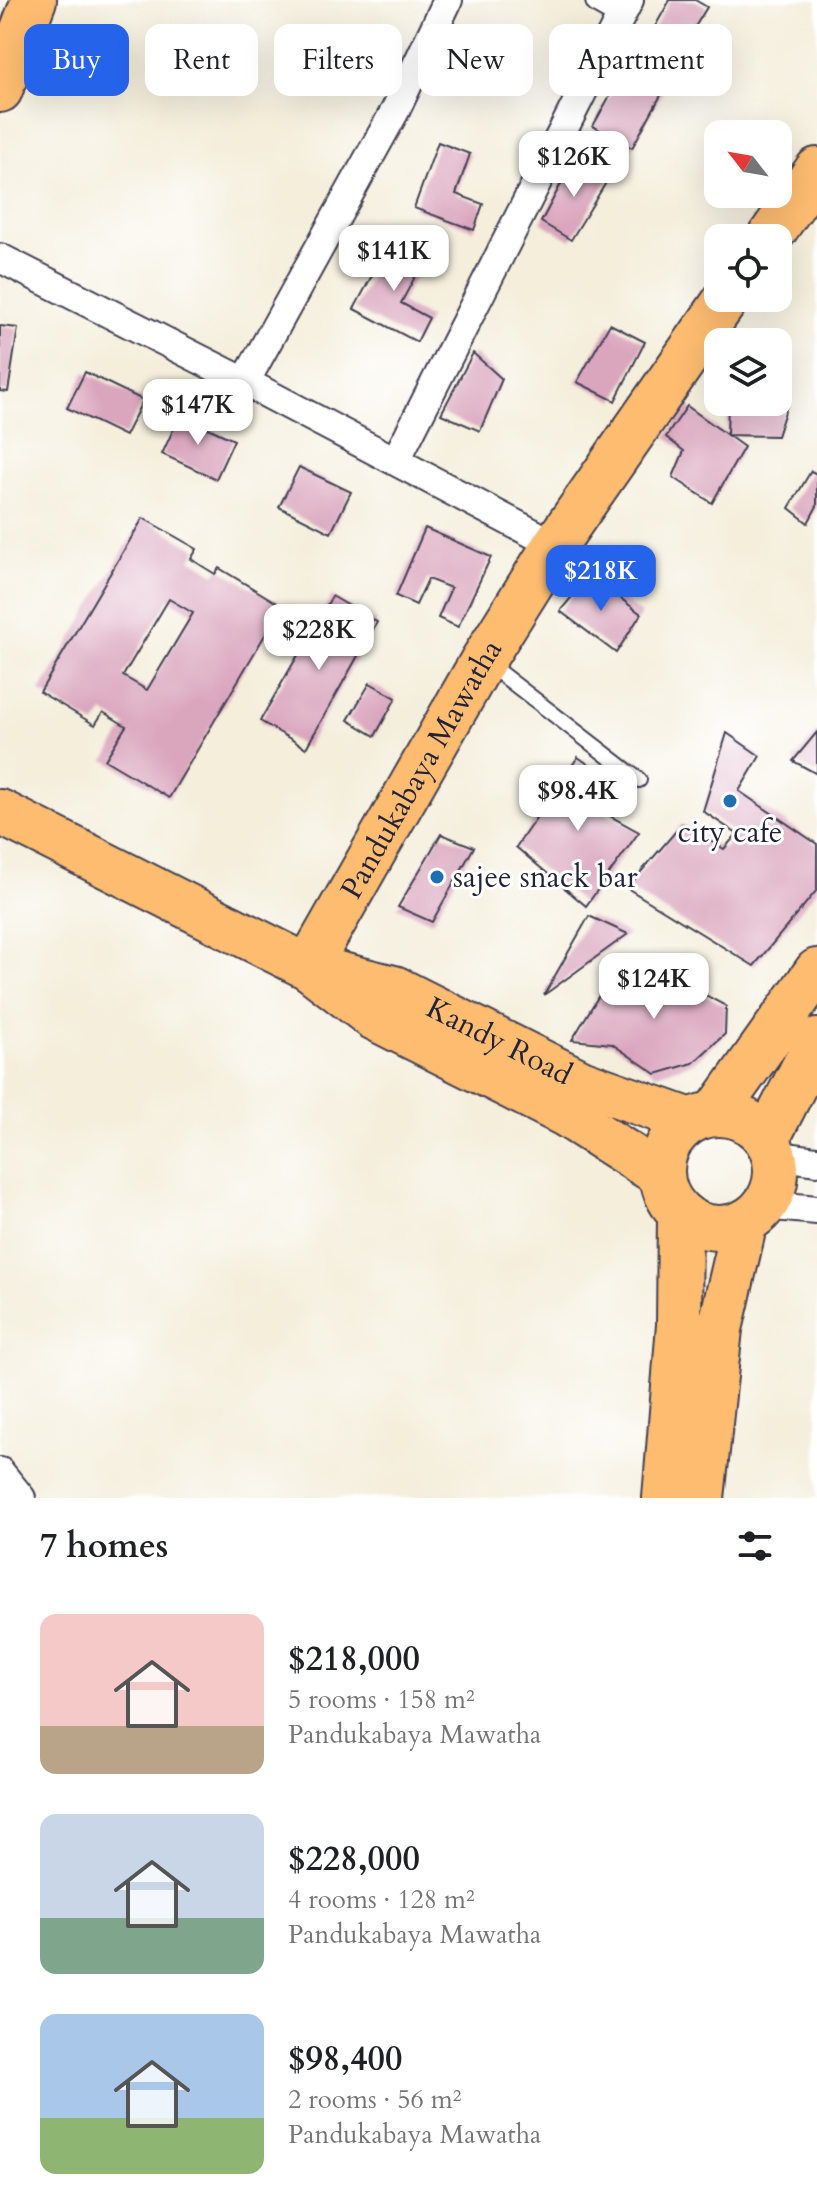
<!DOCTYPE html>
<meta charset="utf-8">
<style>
:root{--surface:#fff;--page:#f2f2f2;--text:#202124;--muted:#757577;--accent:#2563eb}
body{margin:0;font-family:Cardo,serif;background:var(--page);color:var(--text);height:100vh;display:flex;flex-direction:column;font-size:30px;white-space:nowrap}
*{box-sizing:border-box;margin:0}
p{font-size:26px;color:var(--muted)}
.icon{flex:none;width:44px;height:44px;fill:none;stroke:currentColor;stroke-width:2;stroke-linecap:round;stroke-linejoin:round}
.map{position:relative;height:1498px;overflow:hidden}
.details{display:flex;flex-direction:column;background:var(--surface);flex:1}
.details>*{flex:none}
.hud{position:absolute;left:24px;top:24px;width:770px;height:72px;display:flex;gap:16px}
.needle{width:52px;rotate:301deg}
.controls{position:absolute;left:704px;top:120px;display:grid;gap:16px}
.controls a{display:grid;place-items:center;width:88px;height:88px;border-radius:16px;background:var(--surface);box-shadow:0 8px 32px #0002;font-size:40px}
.price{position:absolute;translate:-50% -68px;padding:0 18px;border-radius:16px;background:#fff;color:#222;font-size:26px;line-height:52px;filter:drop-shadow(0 2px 4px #0008)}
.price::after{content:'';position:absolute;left:50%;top:48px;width:24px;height:18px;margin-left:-12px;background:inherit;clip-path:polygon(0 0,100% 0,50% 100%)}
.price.current{background:var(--accent);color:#fff}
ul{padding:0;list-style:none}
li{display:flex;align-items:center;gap:24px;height:200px;padding:0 40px}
li span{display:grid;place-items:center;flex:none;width:224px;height:160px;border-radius:16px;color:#555}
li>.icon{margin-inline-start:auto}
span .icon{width:96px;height:96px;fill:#fffc;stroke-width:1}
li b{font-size:34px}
h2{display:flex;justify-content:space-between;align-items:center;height:96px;padding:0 40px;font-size:34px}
.pill{padding:0 28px;border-radius:16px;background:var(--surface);box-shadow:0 8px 32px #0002;font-size:28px;line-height:72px}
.pill.current{background:var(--accent);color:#fff}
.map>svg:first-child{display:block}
.building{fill:#daa6be;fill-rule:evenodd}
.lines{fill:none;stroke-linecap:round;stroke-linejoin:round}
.lane-casing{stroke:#424153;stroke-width:18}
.street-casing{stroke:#424153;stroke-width:32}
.primary-casing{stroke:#424153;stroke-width:48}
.highway-casing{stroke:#424153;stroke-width:48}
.lane{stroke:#fff;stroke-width:14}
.street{stroke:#fff;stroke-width:28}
.primary{stroke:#fdbc70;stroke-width:44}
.highway{stroke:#fdbc70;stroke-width:44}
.poi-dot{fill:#1f6fb2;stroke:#fff;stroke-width:3}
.labels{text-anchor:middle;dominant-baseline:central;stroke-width:6;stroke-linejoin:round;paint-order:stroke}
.street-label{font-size:30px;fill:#22223b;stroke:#fff}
.poi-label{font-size:30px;fill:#22223b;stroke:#fff}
</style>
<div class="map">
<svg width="817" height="1498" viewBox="0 0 817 1498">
<rect width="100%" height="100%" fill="#fff"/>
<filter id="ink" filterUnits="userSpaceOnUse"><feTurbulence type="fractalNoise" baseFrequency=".0125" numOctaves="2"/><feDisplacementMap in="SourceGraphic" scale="16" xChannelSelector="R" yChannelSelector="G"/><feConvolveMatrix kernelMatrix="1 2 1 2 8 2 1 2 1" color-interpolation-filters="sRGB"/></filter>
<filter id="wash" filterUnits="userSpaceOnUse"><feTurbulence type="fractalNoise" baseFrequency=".006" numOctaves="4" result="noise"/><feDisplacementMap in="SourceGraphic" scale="32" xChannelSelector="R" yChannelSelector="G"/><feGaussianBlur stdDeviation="1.8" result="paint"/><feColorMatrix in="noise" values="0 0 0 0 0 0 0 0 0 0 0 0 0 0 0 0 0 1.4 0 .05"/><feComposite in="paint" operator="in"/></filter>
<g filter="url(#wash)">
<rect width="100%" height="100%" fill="#f4eedb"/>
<g id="blocks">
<g class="building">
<polygon points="670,0 695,0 707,7 676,58 648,39"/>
<polygon points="628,63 666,86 632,148 593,126"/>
<polygon points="438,142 470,154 456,194 483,204 474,230 414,208"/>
<polygon points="573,161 610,176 571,240 541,222"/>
<polygon points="390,242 424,260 401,303 429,318 417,342 354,309"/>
<polygon points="610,324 645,342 615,401 577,382"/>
<polygon points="0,326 18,328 8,392 0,391"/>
<polygon points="473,353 502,379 480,431 441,414"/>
<polygon points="85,372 143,400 125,436 67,408"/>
<polygon points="778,391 791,393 777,436 727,435 728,402 778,402"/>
<polygon points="687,406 744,447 712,503 673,477 684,451 666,437"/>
<polygon points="180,415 234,440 216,479 162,454"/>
<polygon points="299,467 351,492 331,533 279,507"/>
<polygon points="811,471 817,474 817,506 808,523 789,508"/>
<path d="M143 518 197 549 191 559 215 574 219 568 282 606 169 798 105 760 126 726 103 712 95 725 40 692ZM169 599 193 613 147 690 123 676Z"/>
<polygon points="425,528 491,557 458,627 438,618 451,588 428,579 416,605 396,596"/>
<polygon points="590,575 641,614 616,653 560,611"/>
<polygon points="332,596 377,622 306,748 260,721"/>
<polygon points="370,683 396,698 375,736 348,720"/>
<polygon points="817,732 817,774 793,761"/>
<polygon points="727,733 760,756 739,791 817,844 817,890 754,966 627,888 682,824 724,849 737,834 703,811"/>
<polygon points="578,757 618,785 603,812 639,832 586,906 516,847"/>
<polygon points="441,834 474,847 432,922 398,907"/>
<polygon points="589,916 628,934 544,995"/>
<polygon points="618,964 644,986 660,971 726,1006 725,1034 693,1063 656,1074 612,1044 572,1040"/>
</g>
</g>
</g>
<g filter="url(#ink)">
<use href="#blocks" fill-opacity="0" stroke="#424153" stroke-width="2"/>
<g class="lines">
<defs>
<polyline id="lane" points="487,663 639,780"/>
<g id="street">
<polyline points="600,0 621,12"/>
<polyline points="0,258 245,382 555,545"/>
<polyline points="245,382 396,109 448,0"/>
<polyline points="396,460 629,0"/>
<polyline points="774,1155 817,1161"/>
<polyline points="764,1205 817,1210"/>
<polyline points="0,1472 21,1498"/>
</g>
<g id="primary">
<polyline points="0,90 34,0"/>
<polyline points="769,238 817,170"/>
<path id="s1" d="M308 967 483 660 555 545 727 298"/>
<polyline points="665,1498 679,1325 680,1214"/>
<polyline points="702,1498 720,1329 745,1222"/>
</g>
<g id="highway">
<polyline points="0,812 308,967 373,1017 565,1114 661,1175"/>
<path id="s2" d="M326 971 394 988 581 1082 691 1121"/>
<circle cx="719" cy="1171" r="57"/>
<polyline points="715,1114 817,971"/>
<polyline points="767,1139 817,1041"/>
</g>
</defs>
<use href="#lane" class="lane-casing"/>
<use href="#street" class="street-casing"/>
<use href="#primary" class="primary-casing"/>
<use href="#highway" class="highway-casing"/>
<use href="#lane" class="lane"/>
<use href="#street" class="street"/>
<use href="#primary" class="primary"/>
<use href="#highway" class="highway"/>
</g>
</g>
<g class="poi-dot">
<circle cx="730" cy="801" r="8"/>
<circle cx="437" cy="877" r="8"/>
</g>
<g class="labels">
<g class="street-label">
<text stroke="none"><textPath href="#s1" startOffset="228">Pandukabaya Mawatha</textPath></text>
<text stroke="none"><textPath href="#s2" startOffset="188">Kandy Road</textPath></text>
</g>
<g class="poi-label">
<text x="730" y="832">city cafe</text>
<text x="453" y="877" text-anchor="start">sajee snack bar</text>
</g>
</g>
</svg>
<div class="controls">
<a><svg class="needle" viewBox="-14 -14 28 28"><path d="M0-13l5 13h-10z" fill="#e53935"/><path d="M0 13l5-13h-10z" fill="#757577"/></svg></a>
<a><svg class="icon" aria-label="locate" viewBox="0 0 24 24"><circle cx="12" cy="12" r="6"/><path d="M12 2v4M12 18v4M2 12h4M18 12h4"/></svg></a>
<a><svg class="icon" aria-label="layers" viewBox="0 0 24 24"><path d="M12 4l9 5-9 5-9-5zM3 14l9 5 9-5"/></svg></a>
</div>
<b class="price" style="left:574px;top:199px">$126K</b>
<b class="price" style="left:394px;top:293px">$141K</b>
<b class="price" style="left:198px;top:447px">$147K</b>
<b class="price current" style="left:601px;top:613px">$218K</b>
<b class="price" style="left:319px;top:672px">$228K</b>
<b class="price" style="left:578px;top:833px">$98.4K</b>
<b class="price" style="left:654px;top:1021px">$124K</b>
<div class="hud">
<a class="pill current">Buy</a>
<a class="pill">Rent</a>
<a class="pill">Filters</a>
<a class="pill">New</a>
<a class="pill">Apartment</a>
</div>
</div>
<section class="details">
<h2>7 homes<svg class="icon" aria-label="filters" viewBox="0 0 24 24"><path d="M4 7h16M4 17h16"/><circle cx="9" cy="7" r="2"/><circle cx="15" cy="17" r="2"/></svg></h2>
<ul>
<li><span style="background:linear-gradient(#f6c9c9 70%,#b9a48a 0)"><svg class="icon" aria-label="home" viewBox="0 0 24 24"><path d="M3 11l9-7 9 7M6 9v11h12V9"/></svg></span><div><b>$218,000</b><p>5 rooms · 158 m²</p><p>Pandukabaya Mawatha</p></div></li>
<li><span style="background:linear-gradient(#c9d6e8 65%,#7fa58c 0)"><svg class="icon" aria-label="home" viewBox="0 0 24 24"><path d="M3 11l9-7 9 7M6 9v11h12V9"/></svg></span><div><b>$228,000</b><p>4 rooms · 128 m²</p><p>Pandukabaya Mawatha</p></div></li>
<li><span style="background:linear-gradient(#a9c7e8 65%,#8fb573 0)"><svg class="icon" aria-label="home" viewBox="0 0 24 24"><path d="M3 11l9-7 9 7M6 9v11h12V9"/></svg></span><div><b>$98,400</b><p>2 rooms · 56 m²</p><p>Pandukabaya Mawatha</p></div></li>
</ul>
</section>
